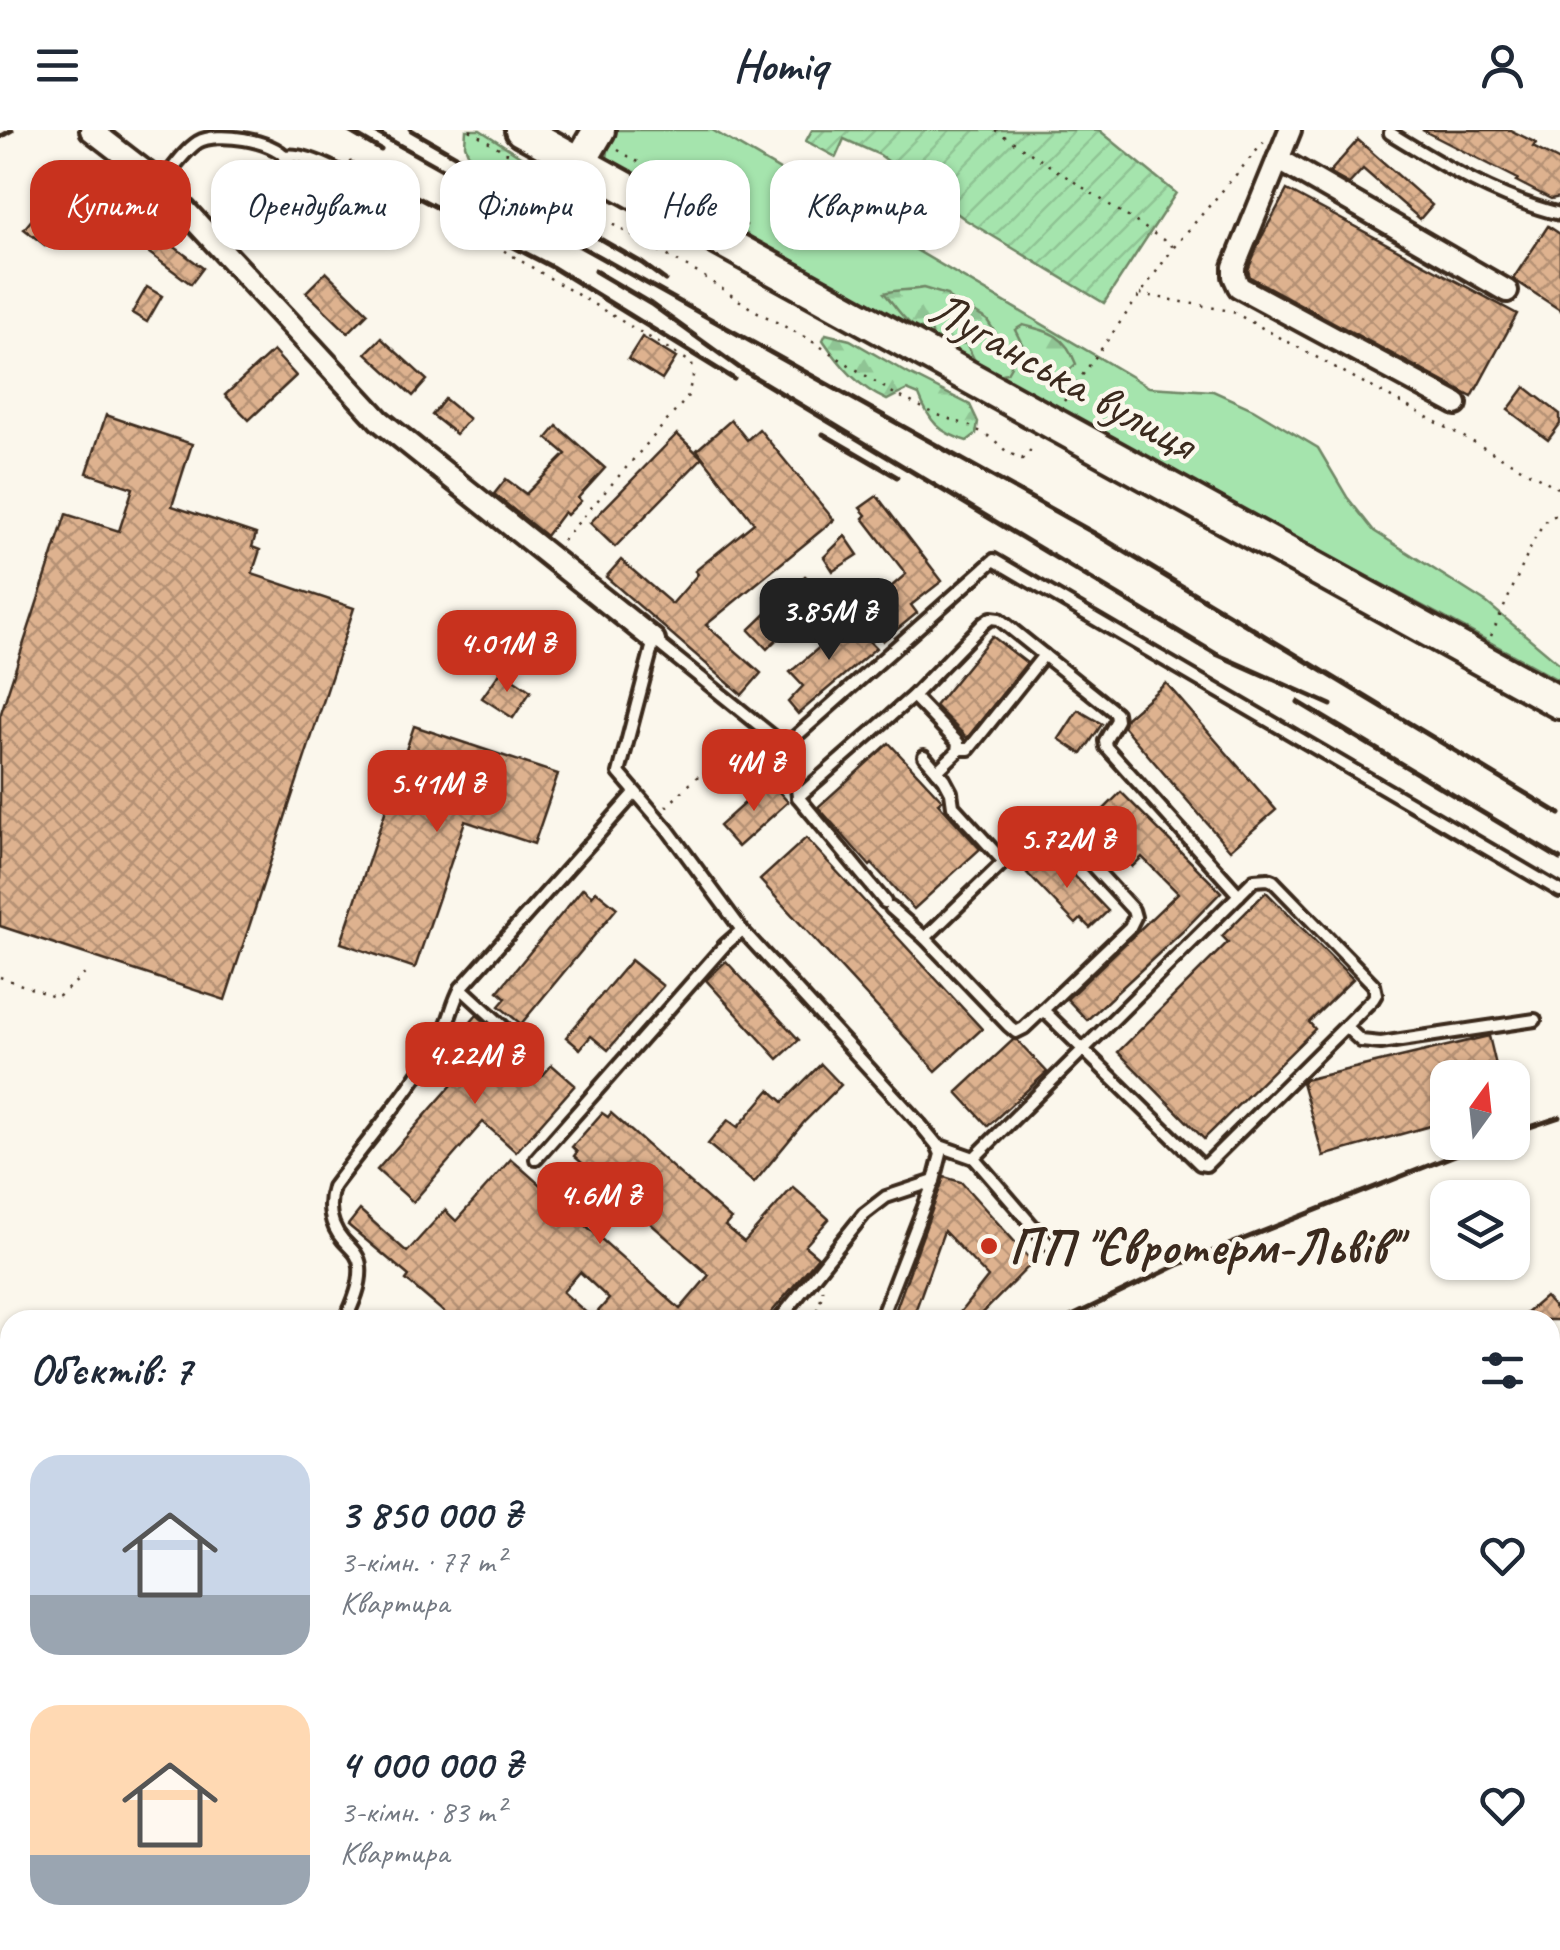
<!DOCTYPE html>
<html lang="uk">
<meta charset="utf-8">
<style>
:root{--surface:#fff;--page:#f6f6f7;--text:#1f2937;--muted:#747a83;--accent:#c8321e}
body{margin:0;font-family:Caveat,sans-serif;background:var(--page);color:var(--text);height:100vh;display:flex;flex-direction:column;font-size:38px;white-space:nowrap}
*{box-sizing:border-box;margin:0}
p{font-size:32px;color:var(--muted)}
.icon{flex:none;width:55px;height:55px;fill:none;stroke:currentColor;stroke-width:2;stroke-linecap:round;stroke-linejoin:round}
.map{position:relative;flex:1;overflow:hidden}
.side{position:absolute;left:0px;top:1180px;width:1560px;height:640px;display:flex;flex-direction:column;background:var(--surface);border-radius:30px 30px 0 0;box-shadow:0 2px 8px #0004}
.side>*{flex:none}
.top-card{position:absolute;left:30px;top:30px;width:1000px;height:90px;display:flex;gap:20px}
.needle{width:65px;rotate:15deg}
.fabs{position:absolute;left:1430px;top:930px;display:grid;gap:20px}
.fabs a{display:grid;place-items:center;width:100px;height:100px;border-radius:20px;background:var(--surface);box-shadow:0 2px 8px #0004;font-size:50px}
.price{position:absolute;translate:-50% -85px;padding:0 22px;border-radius:20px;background:var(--accent);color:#fff;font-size:32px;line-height:65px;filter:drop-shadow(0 2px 5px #0008)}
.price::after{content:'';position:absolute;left:50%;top:60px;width:30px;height:22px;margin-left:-15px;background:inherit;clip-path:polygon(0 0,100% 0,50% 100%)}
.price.current{background:#222;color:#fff}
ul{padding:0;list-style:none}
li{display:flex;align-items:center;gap:30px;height:250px;padding:0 30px}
li span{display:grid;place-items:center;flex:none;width:280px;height:200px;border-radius:30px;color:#555}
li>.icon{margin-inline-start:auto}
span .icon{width:120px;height:120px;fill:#fffc;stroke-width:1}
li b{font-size:42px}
h2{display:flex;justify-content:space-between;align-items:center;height:120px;padding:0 30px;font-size:42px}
.pill{padding:0 35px;border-radius:30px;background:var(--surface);box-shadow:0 2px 8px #0004;font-size:35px;line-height:90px}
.pill.current{background:var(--accent);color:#fff}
header{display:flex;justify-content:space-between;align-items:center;height:130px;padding:0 30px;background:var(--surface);font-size:45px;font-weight:700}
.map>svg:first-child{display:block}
.grass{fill:#a5e4ad;stroke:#708766;stroke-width:2.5}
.forest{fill:url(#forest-firs);stroke:#708766;stroke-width:2.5}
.garden{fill:url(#garden-furrows);stroke:#708766;stroke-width:2.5}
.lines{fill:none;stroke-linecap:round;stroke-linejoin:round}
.stream{stroke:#638c8b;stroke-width:5}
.building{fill:url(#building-cross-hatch);stroke:#3b2a1e;stroke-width:2.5;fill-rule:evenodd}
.lane-casing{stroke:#3b2a1e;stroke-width:18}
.street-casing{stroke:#3b2a1e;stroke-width:28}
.secondary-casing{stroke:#3b2a1e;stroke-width:38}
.path{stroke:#3b2a1e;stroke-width:2.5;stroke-dasharray:2.5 8;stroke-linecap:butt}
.lane{stroke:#fbf7ec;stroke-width:10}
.street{stroke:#fbf7ec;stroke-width:20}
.secondary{stroke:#fbf7ec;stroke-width:30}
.rail{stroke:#3b2a1e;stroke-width:5}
.poi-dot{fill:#c8321e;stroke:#fbf7ec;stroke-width:4}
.labels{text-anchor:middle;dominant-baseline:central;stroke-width:9;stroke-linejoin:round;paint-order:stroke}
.street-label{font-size:50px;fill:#3b2a1e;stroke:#fbf7ec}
.poi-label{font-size:50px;font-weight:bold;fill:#3b2a1e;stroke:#fbf7ec;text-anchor:start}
</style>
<header><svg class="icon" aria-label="menu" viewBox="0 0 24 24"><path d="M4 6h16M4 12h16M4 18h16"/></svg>Homiq<svg class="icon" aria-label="person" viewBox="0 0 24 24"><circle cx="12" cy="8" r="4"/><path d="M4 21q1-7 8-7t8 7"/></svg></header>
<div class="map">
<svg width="1560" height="1820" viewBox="0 0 1560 1820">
<defs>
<pattern id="forest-firs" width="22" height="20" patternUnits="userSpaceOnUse" patternTransform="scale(2.5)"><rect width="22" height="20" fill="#a5e4ad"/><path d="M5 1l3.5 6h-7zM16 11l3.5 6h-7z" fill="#8fc494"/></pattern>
<pattern id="garden-furrows" width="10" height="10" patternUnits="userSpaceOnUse" patternTransform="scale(2.5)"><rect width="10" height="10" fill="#a5e4ad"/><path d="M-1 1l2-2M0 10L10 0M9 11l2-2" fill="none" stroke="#8fc494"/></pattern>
<pattern id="building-cross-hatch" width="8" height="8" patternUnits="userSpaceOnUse" patternTransform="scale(2.5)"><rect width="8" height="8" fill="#deb28f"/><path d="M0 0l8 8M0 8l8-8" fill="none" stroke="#b59174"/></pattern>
</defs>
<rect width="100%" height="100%" fill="#fbf7ec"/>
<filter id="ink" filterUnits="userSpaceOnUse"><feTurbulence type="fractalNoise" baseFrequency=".01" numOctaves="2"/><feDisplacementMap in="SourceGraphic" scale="20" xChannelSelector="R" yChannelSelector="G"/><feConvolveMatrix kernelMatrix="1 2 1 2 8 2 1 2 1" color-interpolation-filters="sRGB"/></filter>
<g filter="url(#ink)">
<polygon class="grass" points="611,0 712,0 1149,257 1213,261 1253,279 1318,318 1347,367 1374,401 1487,473 1560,534 1560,551 1468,500 610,41 607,28"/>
<g class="forest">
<polygon points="466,0 480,0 525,29 527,39 525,47 517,45 511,36 483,34 470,28 465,15"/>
<path d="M923 158 947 165 957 177 974 182 987 190 1010 225 1011 236 1007 243 998 245 979 239 966 213 946 217 935 214 931 200C908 202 898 178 884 163 897 159 909 161 923 158Z"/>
<path d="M1023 195C1051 202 1065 205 1076 234L1067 242 1059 255 1034 247 1031 234 1033 225 1024 218 1015 200Z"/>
<path d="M826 204 850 210 909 244 970 275 978 292 976 304 967 311C939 303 929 291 919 265L907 260 887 270C859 258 840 235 823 210Z"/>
</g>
<polygon class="garden" points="812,0 1099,0 1176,63 1104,173 966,90 880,25 844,9 836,27 806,11"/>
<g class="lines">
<g class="stream">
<polyline points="1550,1342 1560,1334"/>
<polyline points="1312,1820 1314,1810"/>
</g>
</g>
<g class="building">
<polygon points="1422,0 1510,0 1536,13 1533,17 1560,31 1560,67 1551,69 1516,51 1518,49"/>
<polygon points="1358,10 1432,75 1420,89 1363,39 1349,54 1329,43"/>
<polygon points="1287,60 1517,184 1472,267 1250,147 1248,140 1260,110"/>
<polygon points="39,81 60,98 46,116 24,99"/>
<polygon points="1548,96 1560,104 1560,180 1513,149"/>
<polygon points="149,98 203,138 191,154 137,114"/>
<polygon points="326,142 368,183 348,203 306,162"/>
<polygon points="147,157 162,166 147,192 132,183"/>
<polygon points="642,207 676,228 662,250 628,229"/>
<polygon points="381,208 427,250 413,266 366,223"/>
<polygon points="273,221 296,246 249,290 225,265"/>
<polygon points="1525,257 1560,284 1560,294 1548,310 1508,280"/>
<polygon points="445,269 469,289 456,304 432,285"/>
<polygon points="106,285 192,314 172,376 256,404 252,417 260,420 252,444 354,478 225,870 0,796 0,586 66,384 119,401 133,358 87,343"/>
<polygon points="731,290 747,310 759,299 834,390 706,495 761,543 742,565 606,447 621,430 672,474 698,444 695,441 754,393 697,320"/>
<polygon points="557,296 605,338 578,368 581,371 567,385 564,382 546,406 494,364 506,349 526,364 566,324 547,308"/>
<polygon points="677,304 702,328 615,417 590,393"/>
<polygon points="877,366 942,451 911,475 917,483 883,511 862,482 906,444 863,388 866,385 860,378"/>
<polygon points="845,406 858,425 833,441 824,427"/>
<polygon points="805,446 823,464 767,519 749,500"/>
<polygon points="839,488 845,496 850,492 876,518 798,584 788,572 803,556 790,542 828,510 822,503"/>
<polygon points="992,506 1027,533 967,608 935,576"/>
<polygon points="501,541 531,561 513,588 482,568"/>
<polygon points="1166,553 1276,680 1230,720 1123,596 1126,588"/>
<polygon points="1078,580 1102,594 1082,624 1059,609"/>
<polygon points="414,596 558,644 534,714 465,691 415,838 341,813"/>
<polygon points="889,613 942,670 938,673 980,719 914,779 872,734 870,736 818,677"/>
<polygon points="769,651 788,672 738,717 719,696"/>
<polygon points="1121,662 1221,762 1182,802 1087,890 1067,869 1178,763 1142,727 1132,737 1089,694"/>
<polygon points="806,708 982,899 936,941 760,750"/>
<polygon points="1051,721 1108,781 1090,798 1081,789 1076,794 1027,743"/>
<polygon points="583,758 592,766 596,761 617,778 521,894 499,876 506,868 498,861"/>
<polygon points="1266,762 1353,849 1309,892 1315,899 1204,1009 1118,922 1228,812 1222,806"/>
<polygon points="631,830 663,856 608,920 591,906 580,919 566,907"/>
<polygon points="726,831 799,910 778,929 706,850"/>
<polygon points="477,885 493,899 490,902 541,947 552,935 575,955 516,1022 483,992 413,1072 377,1040 458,948 438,930"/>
<polygon points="1489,906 1499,948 1448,948 1448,991 1323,1026 1302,952 1304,950"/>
<polygon points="1013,910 1017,910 1047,942 988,996 957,962"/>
<polygon points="821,934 841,955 805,991 754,1053 708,1014 728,990 738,997 770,960 783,972"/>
<path d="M602 983 608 987 611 983 731 1089 725 1096 744 1112 793 1057 829 1089 805 1116 818 1127 765 1190H453L406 1150 409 1146 348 1095 360 1080 407 1122 445 1080 456 1091 511 1029 680 1179 709 1145 574 1026 577 1022 572 1017ZM580 1142 609 1169 592 1188 563 1162Z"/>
<polygon points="944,1047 961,1052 1033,1132 976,1190 954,1190 988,1147 944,1101 912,1190 892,1190"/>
<polygon points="1545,1167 1560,1184 1560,1190 1518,1190"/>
</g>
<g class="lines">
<defs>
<g id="lane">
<path d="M1390 3C1443 36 1499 69 1560 84"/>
<path d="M161 53C172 40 184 21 198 12 217 1 273 10 286 28 291 35 293 42 298 48 317 71 341 89 371 88L378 81 380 69C364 52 307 21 285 26"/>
<polyline points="913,566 958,613 957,622 937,641"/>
<polyline points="785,616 994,430 1560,761"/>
<polyline points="959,619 969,619 1044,525"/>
<polyline points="924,626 944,649 951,662 953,676 1004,732"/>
<polyline points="798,667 913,566 984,493 991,488 999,489 1116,583 1117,590 1105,611 1106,617 1239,765"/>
<polyline points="891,778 925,808 1009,896 1016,902 1024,898 1043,880"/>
<polyline points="925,808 1040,697 1048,696 1064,705 1133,780 1135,787 1130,797 1043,880 1200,1034 1206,1035 1373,869 1376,864 1374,855 1273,751 1268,749 1254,750 974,1028 937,1015"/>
<polyline points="1346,897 1361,911 1381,913 1535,890"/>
<polyline points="522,914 461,858 635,663"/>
<polyline points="974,1028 1050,1116"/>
<polyline points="536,1029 725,815 742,800"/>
<path d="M345 1190C353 1174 362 1154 360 1136 359 1124 350 1118 343 1110 330 1095 327 1076 333 1057 369 1008 410 962 440 909 450 892 452 874 461 858"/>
<polyline points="779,1190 864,1084 886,1067 934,1051"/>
<polyline points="880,1190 934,1051 941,1024 937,1015 920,994 742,800 668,700 619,643 654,510 785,616 793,625 798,667 885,772"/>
<polyline points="0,1678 10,1681"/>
<polyline points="911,1810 912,1820"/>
<polyline points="1107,1810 1112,1820"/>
<polyline points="297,1820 302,1810"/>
</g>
<g id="street">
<polyline points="91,0 161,54 379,290 654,510"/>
<polyline points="1290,0 1234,137 1234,146 1239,157 1456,274"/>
<polyline points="1278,29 1507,161"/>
<polyline points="1550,1442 1560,1448"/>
</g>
<g id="secondary">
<polyline points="521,0 1560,573"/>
<polyline points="579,34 599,0"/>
</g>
</defs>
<use href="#lane" class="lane-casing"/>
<use href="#street" class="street-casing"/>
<use href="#secondary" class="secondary-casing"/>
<g class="path">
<polyline points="470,0 544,46 546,39"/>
<polyline points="995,0 1174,117"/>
<polyline points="618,20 749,97"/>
<polyline points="573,89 588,86 603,89 703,146 752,179 810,210 893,263 935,284 970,296 992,308 1007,322 1022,329 1035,316"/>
<polyline points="486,110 692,233 693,246 687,268 563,410"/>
<polyline points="1140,164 1231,181 1560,359"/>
<polyline points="1064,271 1174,117 1264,12"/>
<polyline points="1491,506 1536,406 1548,388 1560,384"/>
<polyline points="666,677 743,603"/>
<polyline points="0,847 57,868 86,843"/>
<polyline points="813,1190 823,1163 822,1159"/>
<polyline points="730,1810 734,1820"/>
<polyline points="427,1820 436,1810"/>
<polyline points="694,1820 699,1810"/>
<polyline points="1001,1820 1005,1810"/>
<polyline points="1273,1820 1273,1810"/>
</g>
<use href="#lane" class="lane"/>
<use href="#street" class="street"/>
<use href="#secondary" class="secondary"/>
<g class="rail">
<polyline points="347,0 381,20"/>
<polyline points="372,0 1094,403 1560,684"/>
<polyline points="411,0 642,133 665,150"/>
<polyline points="0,7 12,0"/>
<polyline points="351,33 552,137 734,249"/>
<polyline points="595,141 651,174 741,239 1216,524 1331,575"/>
<polyline points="823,304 897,347"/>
<polyline points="1298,572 1560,729"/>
<polyline points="1512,1003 1560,987"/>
<polyline points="1064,1190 1178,1135 1488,1012"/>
<polyline points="422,1820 431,1810"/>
</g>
</g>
</g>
<circle class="poi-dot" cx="989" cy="1116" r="10"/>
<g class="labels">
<g class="street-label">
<text transform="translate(1063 245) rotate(29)">Луганська вулиця</text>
</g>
<g class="poi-label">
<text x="1009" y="1116">ПП "Євротерм-Львів"</text>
</g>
</g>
</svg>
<div class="fabs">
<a><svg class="needle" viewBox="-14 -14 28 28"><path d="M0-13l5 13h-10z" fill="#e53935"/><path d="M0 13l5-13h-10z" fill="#747a83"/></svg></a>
<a><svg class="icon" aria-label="layers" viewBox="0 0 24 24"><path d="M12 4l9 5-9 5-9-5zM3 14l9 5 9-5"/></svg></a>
</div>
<b class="price current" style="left:829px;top:533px">3.85M ₴</b>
<b class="price" style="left:507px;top:565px">4.01M ₴</b>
<b class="price" style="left:754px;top:684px">4M ₴</b>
<b class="price" style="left:437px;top:705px">5.41M ₴</b>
<b class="price" style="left:1067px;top:761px">5.72M ₴</b>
<b class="price" style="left:475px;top:977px">4.22M ₴</b>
<b class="price" style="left:600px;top:1117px">4.6M ₴</b>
<div class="top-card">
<a class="pill current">Купити</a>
<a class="pill">Орендувати</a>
<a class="pill">Фільтри</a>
<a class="pill">Нове</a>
<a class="pill">Квартира</a>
</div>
<section class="side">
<h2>Об’єктів: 7<svg class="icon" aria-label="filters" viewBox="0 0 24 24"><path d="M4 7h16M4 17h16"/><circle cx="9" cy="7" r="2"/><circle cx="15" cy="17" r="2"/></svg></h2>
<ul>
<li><span style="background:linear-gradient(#c9d6e8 70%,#9aa5b1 0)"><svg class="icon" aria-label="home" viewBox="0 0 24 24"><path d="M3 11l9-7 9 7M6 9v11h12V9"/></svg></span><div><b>3 850 000 ₴</b><p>3-кімн. · 77 m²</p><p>Квартира</p></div><svg class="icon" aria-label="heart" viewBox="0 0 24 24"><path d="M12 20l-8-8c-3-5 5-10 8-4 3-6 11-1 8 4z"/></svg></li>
<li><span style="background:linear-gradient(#ffd9b3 75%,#9aa5b1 0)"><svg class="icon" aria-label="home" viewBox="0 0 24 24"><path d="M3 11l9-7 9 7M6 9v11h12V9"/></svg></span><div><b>4 000 000 ₴</b><p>3-кімн. · 83 m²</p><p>Квартира</p></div><svg class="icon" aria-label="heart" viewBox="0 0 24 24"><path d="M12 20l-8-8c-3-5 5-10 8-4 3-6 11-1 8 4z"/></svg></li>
</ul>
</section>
</div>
